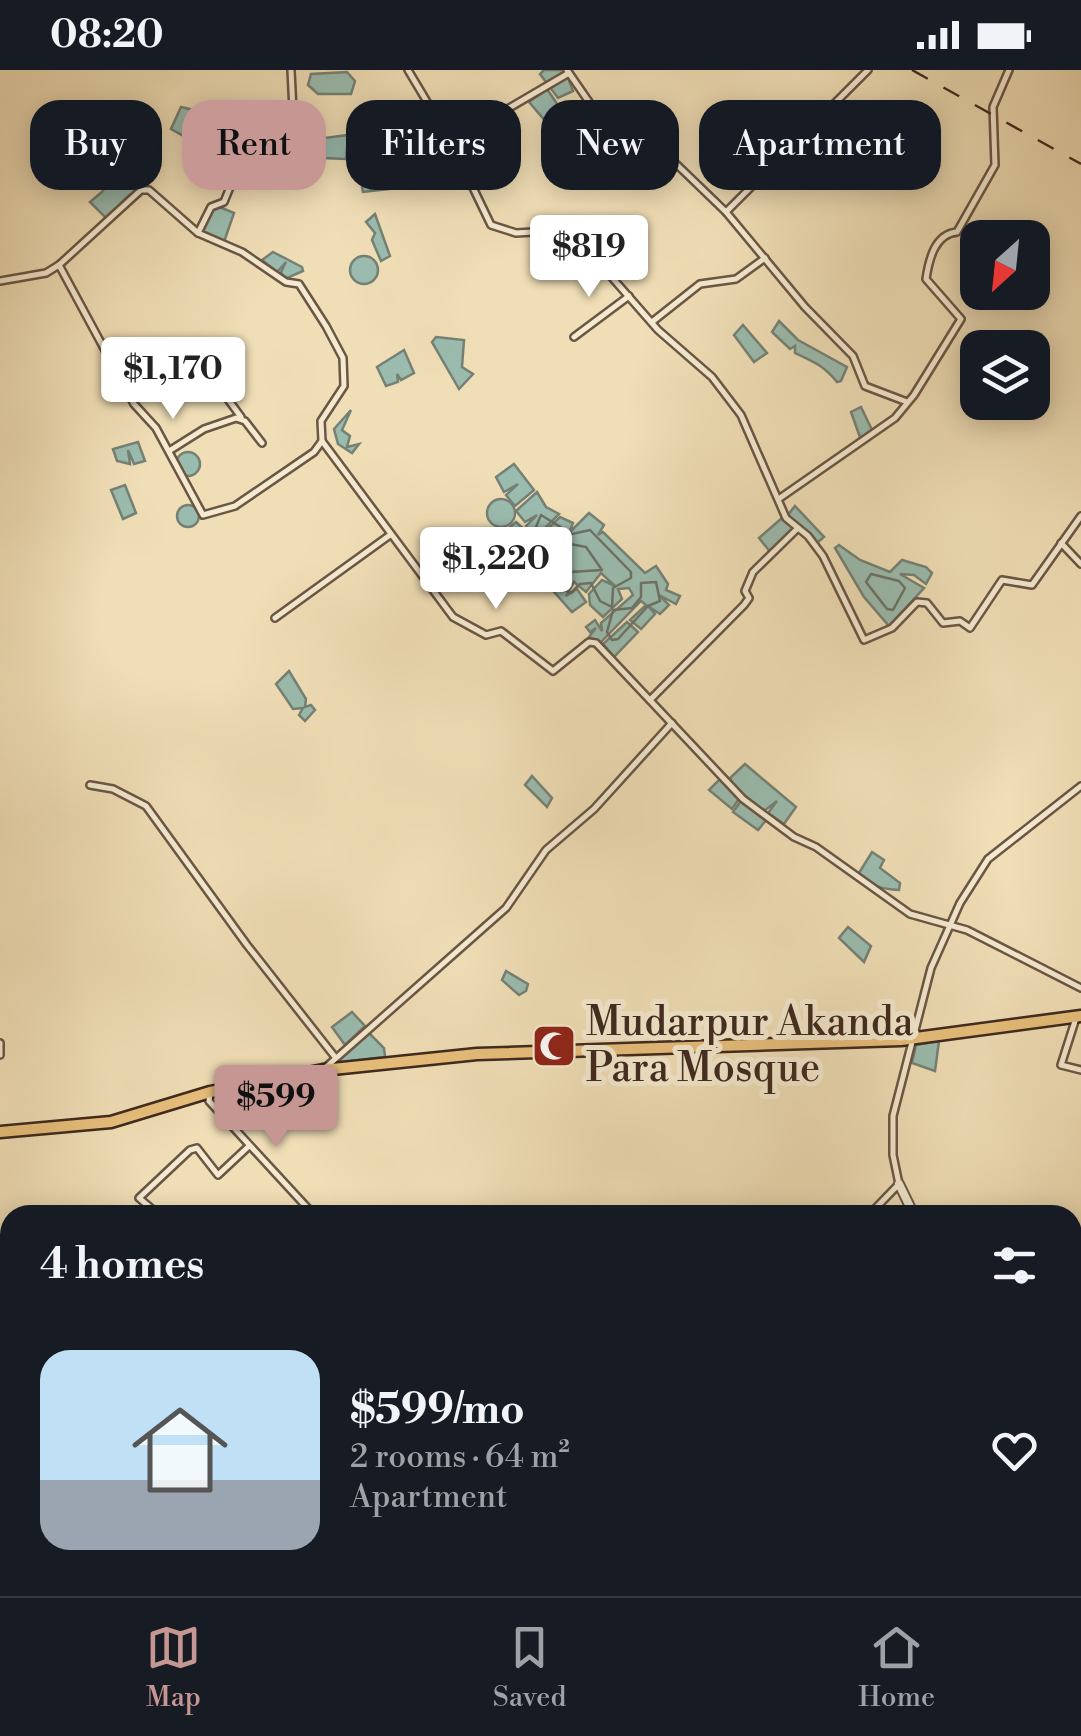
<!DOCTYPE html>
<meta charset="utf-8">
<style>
:root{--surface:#171b24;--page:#242831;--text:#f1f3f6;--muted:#9ea1a6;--line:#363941;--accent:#c59692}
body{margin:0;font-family:"Libre Bodoni",serif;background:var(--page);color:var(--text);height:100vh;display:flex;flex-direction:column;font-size:38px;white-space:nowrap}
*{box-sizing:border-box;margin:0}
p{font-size:32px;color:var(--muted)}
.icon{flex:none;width:55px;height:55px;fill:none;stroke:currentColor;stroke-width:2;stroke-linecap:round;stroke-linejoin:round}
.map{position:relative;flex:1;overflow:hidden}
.panel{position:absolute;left:0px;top:1135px;width:1082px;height:392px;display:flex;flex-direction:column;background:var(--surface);border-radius:30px 30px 0 0;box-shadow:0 5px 25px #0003}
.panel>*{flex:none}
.banner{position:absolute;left:30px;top:30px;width:1022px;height:90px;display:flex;gap:20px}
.needle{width:65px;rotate:207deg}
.fabs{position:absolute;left:960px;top:150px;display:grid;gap:20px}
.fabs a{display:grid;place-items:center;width:90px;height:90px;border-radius:20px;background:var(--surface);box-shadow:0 5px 25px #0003;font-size:50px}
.price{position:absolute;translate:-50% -85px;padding:0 22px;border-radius:10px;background:#fff;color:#222;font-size:32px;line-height:65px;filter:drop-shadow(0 2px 5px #0008)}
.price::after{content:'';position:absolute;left:50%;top:60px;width:30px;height:22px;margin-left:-15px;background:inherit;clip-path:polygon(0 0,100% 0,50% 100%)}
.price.on{background:var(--accent);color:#111}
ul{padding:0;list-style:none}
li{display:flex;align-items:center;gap:30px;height:250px;padding:0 40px}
li span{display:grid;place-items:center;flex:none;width:280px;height:200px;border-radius:30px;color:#555}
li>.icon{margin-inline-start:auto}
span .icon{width:120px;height:120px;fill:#fffc;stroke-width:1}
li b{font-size:42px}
h2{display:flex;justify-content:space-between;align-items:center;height:120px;padding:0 40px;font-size:42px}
.chip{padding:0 35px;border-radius:30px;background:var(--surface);box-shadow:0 5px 25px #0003;font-size:35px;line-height:90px}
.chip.on{background:var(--accent);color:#111}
.status{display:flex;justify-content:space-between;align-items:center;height:70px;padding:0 50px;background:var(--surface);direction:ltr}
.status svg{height:28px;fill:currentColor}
.dock{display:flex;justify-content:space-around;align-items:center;height:140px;border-top:2px solid var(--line);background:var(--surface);font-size:28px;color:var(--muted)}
.dock a{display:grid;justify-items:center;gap:5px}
.dock .on{color:var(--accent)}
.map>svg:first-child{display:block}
.water{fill:#9abcaf;stroke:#758175;stroke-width:2.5}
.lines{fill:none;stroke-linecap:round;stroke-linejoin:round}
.shore{stroke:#6c7267;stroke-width:2.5}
.stream{stroke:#758175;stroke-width:2.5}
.minor-casing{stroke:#6a5645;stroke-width:10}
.tertiary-casing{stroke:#6a5645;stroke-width:12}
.primary-casing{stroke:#3e291f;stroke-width:15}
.minor{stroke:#f5ead0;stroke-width:5}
.tertiary{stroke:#f5ead0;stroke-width:8}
.primary{stroke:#e8bf7b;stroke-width:10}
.rail{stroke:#3e291f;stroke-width:2.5;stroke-dasharray:18 18;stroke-linecap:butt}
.labels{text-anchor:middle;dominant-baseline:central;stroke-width:10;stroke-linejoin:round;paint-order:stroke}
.poi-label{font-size:40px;fill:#3e291f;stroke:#f5ead0;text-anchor:start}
</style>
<div class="status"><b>08:20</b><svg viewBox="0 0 49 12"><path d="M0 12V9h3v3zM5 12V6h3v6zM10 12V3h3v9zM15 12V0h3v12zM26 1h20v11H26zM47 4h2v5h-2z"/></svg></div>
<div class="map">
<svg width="1081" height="1526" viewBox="0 0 1081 1526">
<rect width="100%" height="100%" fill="#f0deb6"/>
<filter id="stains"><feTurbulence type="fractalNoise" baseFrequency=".002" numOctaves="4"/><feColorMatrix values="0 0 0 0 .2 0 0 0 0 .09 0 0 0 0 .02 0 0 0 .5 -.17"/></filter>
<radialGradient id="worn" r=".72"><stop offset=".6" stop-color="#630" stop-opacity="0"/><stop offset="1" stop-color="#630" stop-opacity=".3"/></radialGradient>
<g class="water">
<polygon points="544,0 565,0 573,21 558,28 540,4"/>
<polygon points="347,2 355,11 351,24 318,24 308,15 311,4"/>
<polygon points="547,19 562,41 547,53 529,32"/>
<polygon points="181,37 207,43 194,72 171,59"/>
<circle cx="598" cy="65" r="12"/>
<polygon points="348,65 346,89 323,88 324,68"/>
<circle cx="366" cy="91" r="11"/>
<polygon points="385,100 390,119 363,122 360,105"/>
<polygon points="129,101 143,117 126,128 107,149 90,132 103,121 105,113 114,118"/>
<polygon points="215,135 234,143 224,172 200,160"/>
<polygon points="375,144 390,186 381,191 372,170 375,163 366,152"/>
<polygon points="273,182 302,197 303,201 285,209 281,202 286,192 277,202 262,190"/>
<circle cx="364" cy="200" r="14"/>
<path d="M779 251 798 270 847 297 841 311 837 312C823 295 814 292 795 283V276L790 279 772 262Z"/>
<polygon points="743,255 767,283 754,292 734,265"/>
<polygon points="436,267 464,270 462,297 473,304 459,319 432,272"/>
<polygon points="404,280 414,303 401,310 397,304 398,312 386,316 377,297"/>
<polygon points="861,337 873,362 861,370 851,342"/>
<polygon points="351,340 342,360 350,366 347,377 359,374 352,383 338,374 334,359"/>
<polygon points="138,372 145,391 134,394 128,380 130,394 117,391 113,379"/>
<circle cx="188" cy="394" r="12"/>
<polygon points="514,394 534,420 515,436 506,425 518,414 504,422 496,407"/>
<polygon points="125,415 136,443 123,449 111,420"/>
<polygon points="537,422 546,437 559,444 537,466 529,464 531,468 516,477 504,462 516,452 528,463 526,456 537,445 525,452 516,441"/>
<circle cx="501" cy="443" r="14"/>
<circle cx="188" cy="446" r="11"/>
<polygon points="795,436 824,467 817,473 788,445"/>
<polygon points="589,443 604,455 598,465 603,462 645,503 656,496 668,514 666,520 680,526 676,534 659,525 669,535 660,544 648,536 655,544 641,559 630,550 646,535 641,531 600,573 589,567 596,558 590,562 586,557 595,550 602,561 601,553 633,525 629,518 618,519 622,529 603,547 590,535 589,524 602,510 615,516 601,503 586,522 574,512 566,526 577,519 586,532 572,542 547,514 564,497 557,492 559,499 547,508 529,486 539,477 543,486 550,485 554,477 546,480 537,469 560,447 573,453 569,463"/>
<polygon points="782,448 795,459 771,483 759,468"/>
<polygon points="839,475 860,490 890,502 902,490 926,497 932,503 926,514 914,505 900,504 924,518 889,556 864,527 835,478"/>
<polygon points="627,552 638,562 614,587 603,574"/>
<polygon points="289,601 306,629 305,637 311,635 315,640 305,651 299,645 303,638 293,639 276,614"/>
<polygon points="745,694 796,737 784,754 768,743 777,731 764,741 735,718 730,708"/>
<polygon points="532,706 552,728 547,737 525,715"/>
<polygon points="721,708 739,729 732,739 709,720"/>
<polygon points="741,731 767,749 758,760 733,742"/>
<path d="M872 782 884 790 880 798 900 813 899 820C882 819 871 817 859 803Z"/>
<polygon points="848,857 871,876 864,892 839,868"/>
<polygon points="506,901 528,914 526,921 519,925 502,910"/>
<polygon points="352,942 365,956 345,975 332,957"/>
<polygon points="368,962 384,978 385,987 334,993"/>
<polygon points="939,971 935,1001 912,993 916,975"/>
</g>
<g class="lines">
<g class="shore">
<polygon points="541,445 572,464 590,460 631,502 631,508 613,518 612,537 600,531 591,513 580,514 571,523 563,519 531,469"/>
<polygon points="554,471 586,477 602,500 570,502 557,487"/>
<polygon points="871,504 899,511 905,518 893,540 887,539 866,512"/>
<polygon points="656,512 660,531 648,536 618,569 612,570 607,562 613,540 632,538 641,527 641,513"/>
</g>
<g class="stream">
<polyline points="6,213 43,206"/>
<polyline points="92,262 100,277"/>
</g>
<defs>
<g id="minor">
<polyline points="291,0 293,41 260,43 224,132 211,137 198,163 242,182 286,212 299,214 326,256 343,288 344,316 321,351 322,371 453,547 486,565 501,561 553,601 589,572 596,573 743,729 794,767 816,777 910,844 967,860 1081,918"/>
<polyline points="408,0 451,72 491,155 516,163 567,160 573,163 658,260 712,307 741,345 786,448 808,466 823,486 864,570 892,558 917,532 927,533 943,553 960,551 970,558 1002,510 1032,515 1081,446"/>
<polyline points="567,0 607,58 625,54 641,60 726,142"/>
<polyline points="868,0 726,142 805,237 853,286 865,316 907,332"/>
<polyline points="451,72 569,3"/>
<polyline points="59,195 134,334 156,358 203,445 235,436 314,382 322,371"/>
<polyline points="0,211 46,203 59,195 141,120 149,120 198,163"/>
<polyline points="652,252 700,214 736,209 765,188"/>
<polyline points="574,267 629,226"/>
<polyline points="194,312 211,306 241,347"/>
<polyline points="169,381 204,359 236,348 245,351 262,373"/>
<path d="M780 428 895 348 914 325 961 249 926 209C929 189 935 164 957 162L995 95 993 37 1009 0"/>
<polyline points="1061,473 1081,494"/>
<polyline points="275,548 390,465"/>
<polyline points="650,630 744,535 749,528 745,521 753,502 798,458"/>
<polyline points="90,715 113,719 146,736 247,875 335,987"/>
<polyline points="1076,948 1061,995 1081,1000"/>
<polyline points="0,973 0,985"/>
<polyline points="325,998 506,838 546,780 594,739 672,653"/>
<polyline points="210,1024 209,1031 314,1145"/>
<polyline points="159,1145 139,1128 190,1080 197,1078 218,1105 249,1076"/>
<polyline points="869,1145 899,1114 893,1085 893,1046 931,898 960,833 988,789 1081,716"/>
<polyline points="564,1518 572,1526"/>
<polyline points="597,1518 607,1526"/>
<polyline points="351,1526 354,1518"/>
<polyline points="738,1526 745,1526"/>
</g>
<g id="tertiary">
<polyline points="899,1114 914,1145"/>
<polyline points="1050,1518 1055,1526"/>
</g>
<polyline id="primary" points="0,1062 111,1052 210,1022 323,1000 477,984 901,970 1081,946"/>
</defs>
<use href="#minor" class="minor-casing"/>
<use href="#tertiary" class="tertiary-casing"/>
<use href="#primary" class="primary-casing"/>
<use href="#minor" class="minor"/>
<use href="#tertiary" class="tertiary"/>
<use href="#primary" class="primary"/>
<polyline class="rail" points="912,0 1081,94"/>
</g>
<defs>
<symbol id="mosque-square" viewBox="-11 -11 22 22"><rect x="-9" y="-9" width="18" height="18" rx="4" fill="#8f2418" stroke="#f5ead0"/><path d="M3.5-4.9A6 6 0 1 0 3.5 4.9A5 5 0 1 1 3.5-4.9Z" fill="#fff"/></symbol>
</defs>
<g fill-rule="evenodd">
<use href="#mosque-square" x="529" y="951" width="50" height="50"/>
</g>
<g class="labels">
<g class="poi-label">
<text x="586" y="953">Mudarpur Akanda<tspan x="586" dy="46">Para Mosque</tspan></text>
</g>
</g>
<rect width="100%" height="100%" filter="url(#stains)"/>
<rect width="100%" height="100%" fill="url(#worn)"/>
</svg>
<div class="fabs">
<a><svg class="needle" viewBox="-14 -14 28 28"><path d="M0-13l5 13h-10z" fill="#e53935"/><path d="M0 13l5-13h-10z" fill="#9ea1a6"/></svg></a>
<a><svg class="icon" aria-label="layers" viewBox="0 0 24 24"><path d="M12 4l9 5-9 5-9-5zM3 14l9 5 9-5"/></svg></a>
</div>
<b class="price" style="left:589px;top:230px">$819</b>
<b class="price" style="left:173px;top:352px">$1,170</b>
<b class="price" style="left:496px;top:542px">$1,220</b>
<b class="price on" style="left:276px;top:1080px">$599</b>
<div class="banner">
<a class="chip">Buy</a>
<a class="chip on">Rent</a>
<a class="chip">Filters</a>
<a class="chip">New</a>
<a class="chip">Apartment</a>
</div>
<section class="panel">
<h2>4 homes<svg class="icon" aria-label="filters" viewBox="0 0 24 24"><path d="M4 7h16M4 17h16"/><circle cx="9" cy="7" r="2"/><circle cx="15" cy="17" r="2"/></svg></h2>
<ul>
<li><span style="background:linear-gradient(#bfe0f5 65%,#9aa5b1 0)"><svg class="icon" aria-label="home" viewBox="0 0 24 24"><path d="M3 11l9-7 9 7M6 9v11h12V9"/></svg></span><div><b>$599/mo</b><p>2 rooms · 64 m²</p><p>Apartment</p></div><svg class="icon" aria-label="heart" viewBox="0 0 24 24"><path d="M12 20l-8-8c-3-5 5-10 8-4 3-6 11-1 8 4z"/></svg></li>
</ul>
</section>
</div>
<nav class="dock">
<a class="on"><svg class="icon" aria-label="map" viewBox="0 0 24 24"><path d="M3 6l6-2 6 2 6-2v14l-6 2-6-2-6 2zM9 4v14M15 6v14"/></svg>Map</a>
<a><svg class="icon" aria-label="saved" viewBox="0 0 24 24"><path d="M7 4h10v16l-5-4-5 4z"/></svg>Saved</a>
<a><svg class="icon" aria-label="home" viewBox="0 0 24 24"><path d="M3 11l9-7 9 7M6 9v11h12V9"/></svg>Home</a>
</nav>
